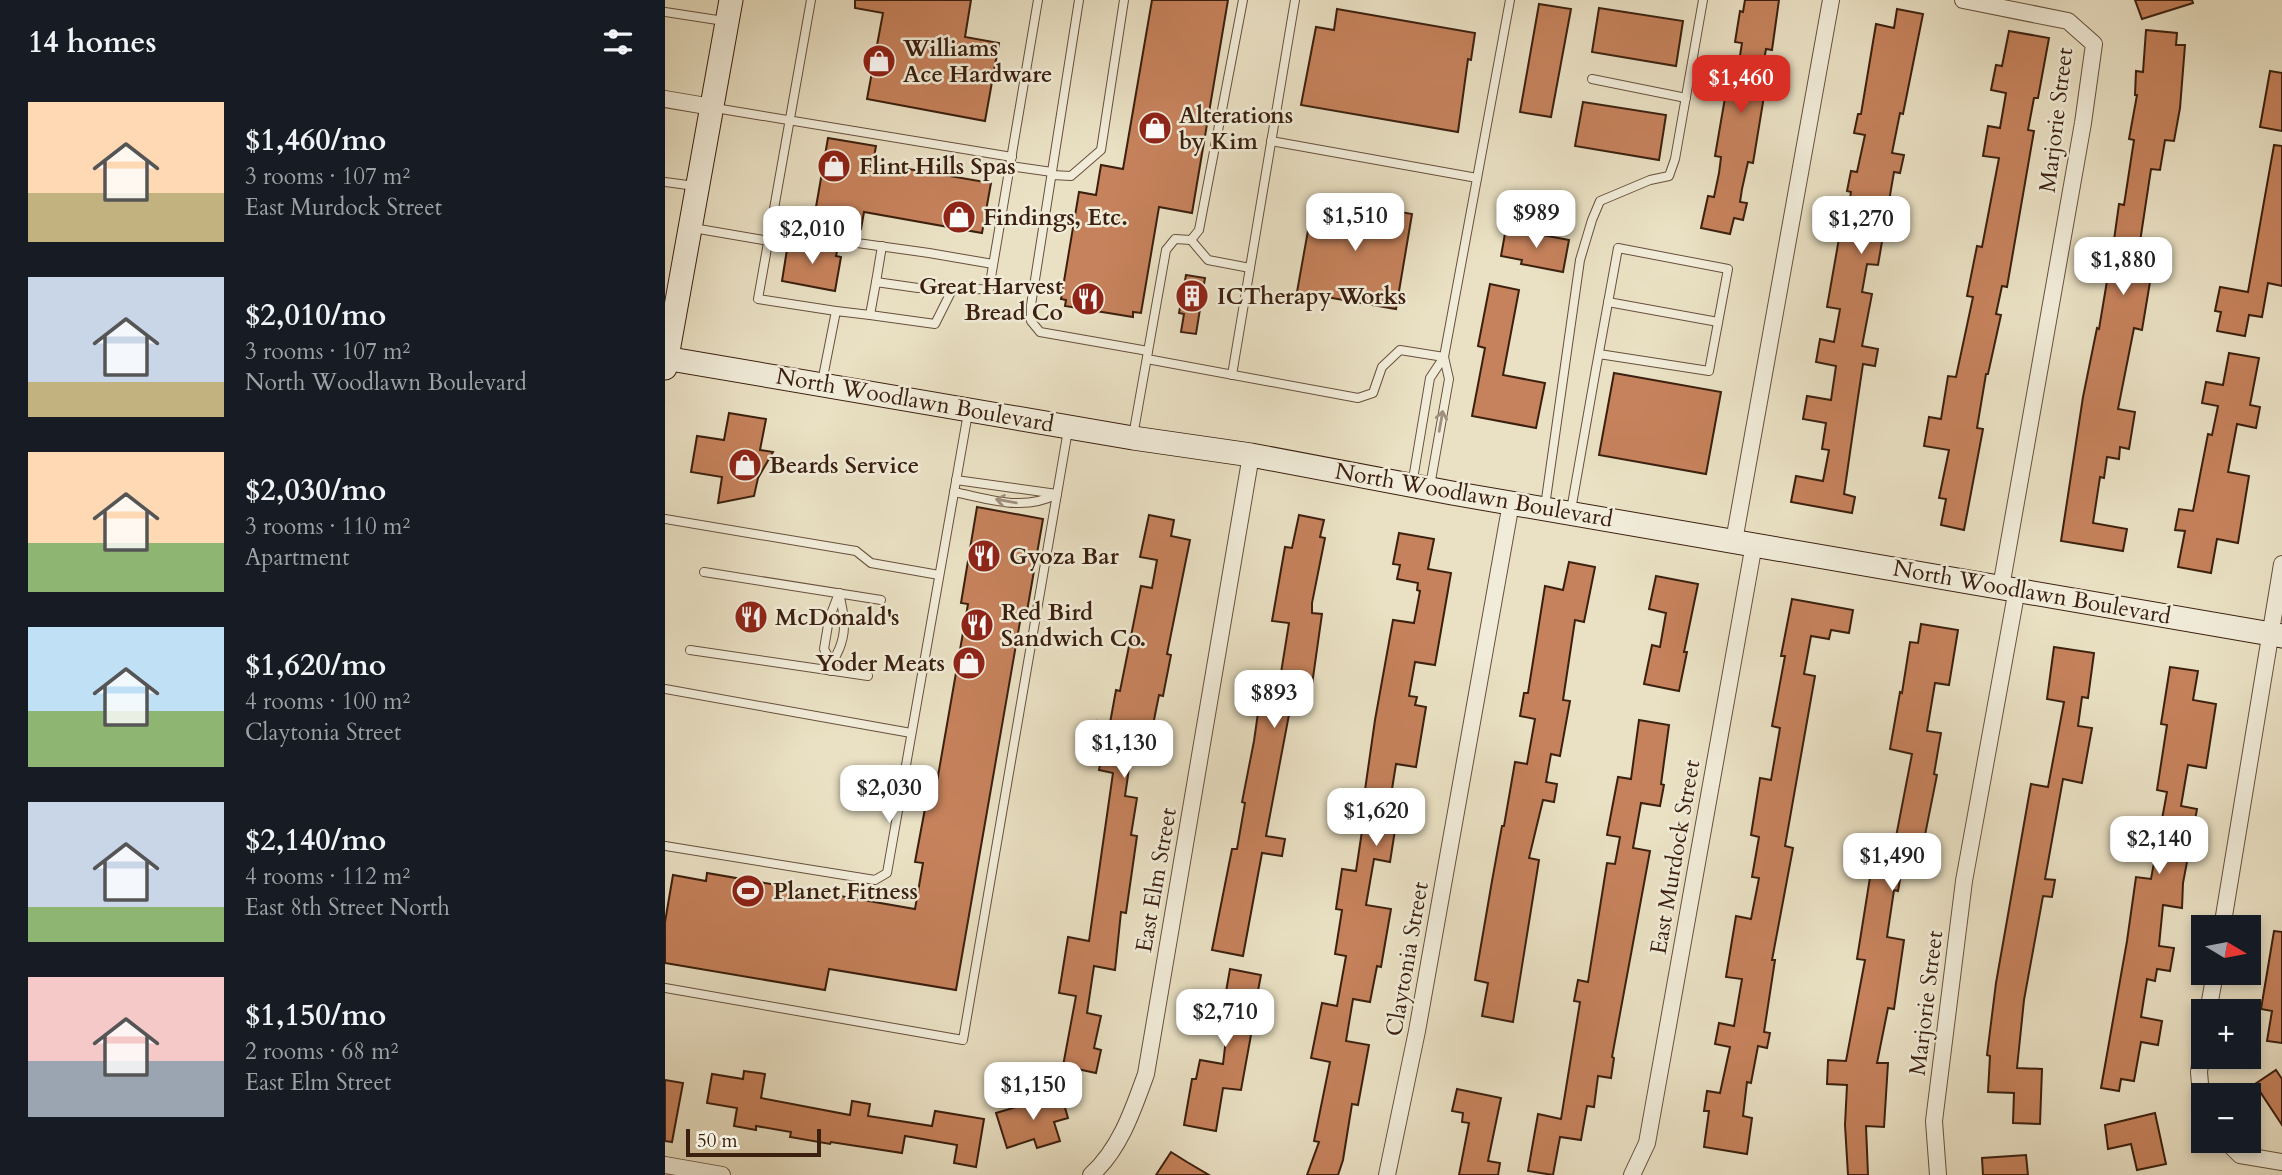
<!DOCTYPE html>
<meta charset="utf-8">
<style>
:root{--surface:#171b24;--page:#20242c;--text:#f1f3f6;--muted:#9ea1a6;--accent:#d93025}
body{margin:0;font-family:Cardo,serif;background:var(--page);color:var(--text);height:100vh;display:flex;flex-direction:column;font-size:26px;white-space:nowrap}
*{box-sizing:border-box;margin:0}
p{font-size:23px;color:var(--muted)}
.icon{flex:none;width:38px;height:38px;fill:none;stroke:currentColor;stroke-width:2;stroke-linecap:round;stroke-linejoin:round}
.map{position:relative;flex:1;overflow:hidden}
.sheet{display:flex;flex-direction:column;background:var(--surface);width:665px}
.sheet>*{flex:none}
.needle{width:46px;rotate:100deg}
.fabs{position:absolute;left:1526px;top:915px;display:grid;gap:14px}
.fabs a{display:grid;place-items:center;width:70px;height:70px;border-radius:0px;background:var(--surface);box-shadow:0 4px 10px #0003;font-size:35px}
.scale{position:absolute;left:21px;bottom:18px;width:135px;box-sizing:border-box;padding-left:7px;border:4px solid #3b200f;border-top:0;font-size:19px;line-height:24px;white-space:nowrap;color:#3b200f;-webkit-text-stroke:5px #f1ecd9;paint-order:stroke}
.price{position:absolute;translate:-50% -60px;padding:0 16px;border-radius:14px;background:#fff;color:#222;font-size:23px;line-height:46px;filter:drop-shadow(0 2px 4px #0008)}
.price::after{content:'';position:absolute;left:50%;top:42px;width:21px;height:16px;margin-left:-10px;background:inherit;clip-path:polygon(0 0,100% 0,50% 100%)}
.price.current{background:var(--accent);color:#fff}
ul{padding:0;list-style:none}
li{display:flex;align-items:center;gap:21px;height:175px;padding:0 28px}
li span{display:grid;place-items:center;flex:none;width:196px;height:140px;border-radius:0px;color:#555}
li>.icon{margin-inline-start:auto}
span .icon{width:84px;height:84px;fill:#fffc;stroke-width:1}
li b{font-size:30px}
h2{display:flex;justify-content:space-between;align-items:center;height:84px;padding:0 28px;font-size:30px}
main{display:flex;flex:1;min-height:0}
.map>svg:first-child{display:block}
.building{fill:#c6825c;stroke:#3b200f;stroke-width:2}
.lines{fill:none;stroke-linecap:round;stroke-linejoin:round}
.lane-casing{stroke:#67503c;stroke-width:10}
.street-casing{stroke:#67503c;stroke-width:18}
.secondary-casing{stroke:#3b200f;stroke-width:25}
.lane{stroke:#f1ecd9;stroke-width:8}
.street{stroke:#f1ecd9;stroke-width:16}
.secondary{stroke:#f1ecd9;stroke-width:23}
.oneway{stroke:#9f907e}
.labels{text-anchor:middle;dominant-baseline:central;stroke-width:5;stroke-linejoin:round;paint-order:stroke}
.poi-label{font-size:23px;font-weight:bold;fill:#3b200f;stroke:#f1ecd9;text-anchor:start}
.street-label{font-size:23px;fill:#3b200f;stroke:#f1ecd9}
</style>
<main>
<section class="sheet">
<h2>14 homes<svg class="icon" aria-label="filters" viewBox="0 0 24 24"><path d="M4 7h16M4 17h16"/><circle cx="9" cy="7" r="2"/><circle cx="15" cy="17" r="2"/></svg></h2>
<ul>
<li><span style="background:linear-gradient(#ffd9b3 65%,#c2b280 0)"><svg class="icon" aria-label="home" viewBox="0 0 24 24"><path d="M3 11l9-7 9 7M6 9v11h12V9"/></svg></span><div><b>$1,460/mo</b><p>3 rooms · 107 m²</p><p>East Murdock Street</p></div></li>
<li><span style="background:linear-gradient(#c9d6e8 75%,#c2b280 0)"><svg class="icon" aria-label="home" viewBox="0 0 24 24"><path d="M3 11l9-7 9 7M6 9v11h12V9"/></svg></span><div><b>$2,010/mo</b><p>3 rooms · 107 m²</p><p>North Woodlawn Boulevard</p></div></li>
<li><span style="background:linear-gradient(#ffd9b3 65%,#8fb573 0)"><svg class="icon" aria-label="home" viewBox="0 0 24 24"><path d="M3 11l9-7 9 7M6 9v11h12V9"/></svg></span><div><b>$2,030/mo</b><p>3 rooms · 110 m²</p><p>Apartment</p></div></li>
<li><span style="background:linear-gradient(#bfe0f5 60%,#8fb573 0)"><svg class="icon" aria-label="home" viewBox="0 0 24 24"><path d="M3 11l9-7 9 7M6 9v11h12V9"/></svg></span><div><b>$1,620/mo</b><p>4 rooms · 100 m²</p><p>Claytonia Street</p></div></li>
<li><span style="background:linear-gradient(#c9d6e8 75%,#8fb573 0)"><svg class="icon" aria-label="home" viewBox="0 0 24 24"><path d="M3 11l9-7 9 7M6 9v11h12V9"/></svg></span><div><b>$2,140/mo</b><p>4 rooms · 112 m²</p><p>East 8th Street North</p></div></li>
<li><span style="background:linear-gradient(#f6c9c9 60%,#9aa5b1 0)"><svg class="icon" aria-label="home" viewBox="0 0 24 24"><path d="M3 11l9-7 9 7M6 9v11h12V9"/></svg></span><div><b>$1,150/mo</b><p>2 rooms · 68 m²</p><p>East Elm Street</p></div></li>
</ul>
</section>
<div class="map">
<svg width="1617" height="1175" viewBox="0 0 1617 1175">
<rect width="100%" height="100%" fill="#eae1c4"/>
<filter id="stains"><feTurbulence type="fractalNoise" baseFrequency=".00286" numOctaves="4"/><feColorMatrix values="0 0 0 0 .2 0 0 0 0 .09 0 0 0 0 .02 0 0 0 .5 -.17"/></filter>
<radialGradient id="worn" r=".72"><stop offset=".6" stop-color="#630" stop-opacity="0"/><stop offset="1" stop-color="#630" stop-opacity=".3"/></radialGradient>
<g class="building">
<polygon points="190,0 306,0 300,37 334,43 320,121 202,99 218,13 190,8"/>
<polygon points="487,0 563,0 527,213 494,207 476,313 468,312 468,317 400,306 401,300 396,299 414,192 431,195 436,165 458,169"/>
<polygon points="1080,0 1114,0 1107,50 1101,49 1094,89 1100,90 1088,163 1083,162 1077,189 1075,202 1082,203 1078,220 1069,218 1065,234 1036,228 1043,196 1049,197 1054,173 1056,157 1050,156 1062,86 1070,87 1077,43 1070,42 1075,11 1078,12"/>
<polygon points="1470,0 1527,0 1528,3 1477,19"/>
<polygon points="874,4 906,9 886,117 855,112"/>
<polygon points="934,8 1018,21 1011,66 927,52"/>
<polygon points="672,9 810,33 806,60 803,59 793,132 636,105 651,27 669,30"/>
<polygon points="1232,9 1258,14 1238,114 1235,113 1227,153 1239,155 1235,173 1229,172 1213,265 1202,264 1197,292 1207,294 1197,346 1213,349 1210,366 1198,364 1192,404 1179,494 1190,497 1187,513 1126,502 1131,476 1158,481 1164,450 1157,449 1161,423 1138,419 1142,396 1166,400 1171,366 1151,362 1155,339 1169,342 1175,309 1162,307 1176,227 1180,228 1186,192 1182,191 1186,171 1192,172 1200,135 1189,133 1193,114 1196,114 1211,24 1229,28"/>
<polygon points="1481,30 1512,33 1511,45 1520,45 1515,108 1509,141 1500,140 1495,170 1486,169 1473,255 1485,257 1481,281 1485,282 1477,330 1469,328 1453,409 1470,412 1464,449 1455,447 1454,459 1442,457 1439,478 1435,477 1428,523 1462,529 1458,551 1396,541 1418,397 1432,328 1434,329 1443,275 1454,277 1459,242 1449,240 1454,204 1459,205 1469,140 1464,139 1472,95 1470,95 1471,71 1478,72"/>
<polygon points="1344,31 1384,38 1373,98 1369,98 1363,130 1369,131 1342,287 1337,286 1331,314 1336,315 1323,374 1321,374 1312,428 1318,429 1299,530 1276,525 1281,499 1274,498 1284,450 1259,446 1264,417 1276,419 1283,376 1291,377 1308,297 1302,296 1312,246 1317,247 1334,158 1318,156 1323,126 1335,128 1341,93 1326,90 1331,65 1337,66"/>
<polygon points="1605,71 1617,73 1617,131 1595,127"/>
<polygon points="918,102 1001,115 994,160 910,146"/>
<polygon points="163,138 211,146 208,163 326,183 317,233 199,212 196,229 176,225 175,234 147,230"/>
<polygon points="1609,145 1617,146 1617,286 1603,283 1597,317 1584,315 1580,336 1552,331 1556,312 1550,311 1555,287 1583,292"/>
<polygon points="649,197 747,214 731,309 632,292"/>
<polygon points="841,228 904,240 898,272 856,264 857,260 836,256"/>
<polygon points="123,243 145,247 145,243 173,247 171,256 176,257 170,291 117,281"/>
<polygon points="521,275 540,278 531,334 516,332 519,314 514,313"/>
<polygon points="825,284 854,290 838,375 880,383 871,428 807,416 820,348 813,346"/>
<polygon points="1564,353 1594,358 1585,405 1595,407 1591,428 1572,424 1563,472 1584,476 1573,543 1552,539 1546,573 1513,567 1520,531 1510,530 1514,509 1528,511 1543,434 1547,435 1553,406 1537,403 1541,382 1558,385"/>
<polygon points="949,373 1056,392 1041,474 934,455"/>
<polygon points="64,413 101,419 95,450 108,452 93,478 89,496 53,503 57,477 26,472 32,436 59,440"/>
<polygon points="312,507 378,519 361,617 356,616 291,990 164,969 160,990 0,963 0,922 8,875 41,881 42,873 250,909 258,863 250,862 262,798 269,799 303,604 296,603"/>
<polygon points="484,515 509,520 506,536 525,540 502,654 506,655 498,696 494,695 487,730 491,730 488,751 467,748 460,796 472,798 466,835 472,836 461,913 456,912 450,970 429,966 422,1013 436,1016 429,1048 436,1050 431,1073 398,1066 411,996 394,993 403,937 424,941 448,773 434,770 438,750 428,749 432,721 445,723 451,690 455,691 476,586 487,588 492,560 475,557"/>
<polygon points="634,515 659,520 655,537 660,538 647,603 647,613 657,614 644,706 626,704 601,836 620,839 617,856 597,853 578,956 547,950 567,849 572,849 580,803 577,802 589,741 599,671 616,673 624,623 607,621 620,547 627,548"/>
<polygon points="734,533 769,539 763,569 786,573 770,665 750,662 744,696 752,697 750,705 761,707 751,767 731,764 724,808 743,811 740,832 730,830 725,862 709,859 701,905 726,909 716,967 712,966 705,1002 688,999 681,1041 704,1045 693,1105 687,1104 678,1160 673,1175 642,1175 654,1142 649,1141 665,1062 646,1058 657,1003 672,1006 681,956 670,954 677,910 671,909 677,869 691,871 703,791 700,790 710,720 728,620 749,623 755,591 752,590 753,583 732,579 735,565 728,564"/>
<polygon points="904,562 930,567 919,622 910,620 898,700 905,701 895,756 886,754 881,782 892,784 889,802 878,800 864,858 874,860 848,1022 817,1016 823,983 810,980 827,881 837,826 839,826 850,762 862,764 870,719 855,716 859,693 863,693 880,586 898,590"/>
<polygon points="991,576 1033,584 1019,652 1022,652 1014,691 979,684 987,645 995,647 1001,613 984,609"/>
<polygon points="1127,599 1188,610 1184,633 1166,630 1164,639 1146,636 1139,674 1150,676 1120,846 1128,848 1107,960 1110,960 1099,1032 1105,1033 1102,1048 1093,1046 1086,1083 1082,1082 1078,1116 1087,1118 1082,1154 1039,1147 1044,1111 1039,1111 1042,1091 1055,1093 1065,1047 1050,1044 1054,1023 1069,1026 1077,979 1061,977 1071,916 1086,919 1094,878 1087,877 1094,837 1086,835 1095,778 1106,780 1115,728 1107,726 1120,656 1116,656"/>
<polygon points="1256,624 1293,630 1284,685 1270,683 1262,731 1276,733 1269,774 1272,775 1253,870 1237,868 1233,891 1229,890 1222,937 1239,940 1229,1009 1223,1008 1212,1063 1223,1063 1219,1127 1201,1126 1203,1175 1183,1175 1180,1125 1182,1085 1162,1084 1163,1060 1181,1061 1200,960 1192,959 1207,865 1197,864 1202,837 1230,842 1247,754 1225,749 1235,692 1237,693 1245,642 1253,643"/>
<polygon points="1389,647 1429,653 1423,698 1417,697 1413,726 1427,728 1417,783 1398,779 1380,879 1390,880 1387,897 1378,896 1359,1000 1352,1068 1377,1069 1375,1124 1348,1123 1349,1093 1323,1092 1325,1056 1322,1055 1331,983 1366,784 1383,787 1399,702 1382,699"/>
<polygon points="1505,667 1533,671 1528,700 1551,704 1541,768 1523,765 1516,806 1532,809 1518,883 1517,908 1498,905 1494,946 1509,948 1505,971 1492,969 1490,981 1482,979 1476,1017 1497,1021 1493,1045 1476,1042 1469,1081 1456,1079 1454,1091 1436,1088 1462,941 1471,877 1486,879 1502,792 1492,790 1502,725 1496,724"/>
<polygon points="974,720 1004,725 996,784 999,785 995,806 976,803 968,848 985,851 947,1057 949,1058 946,1078 933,1076 929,1107 922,1106 916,1140 895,1137 888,1175 863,1171 873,1114 896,1119 915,1002 909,1001 913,980 923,982 942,863 950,864 955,837 942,835 953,777 966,779"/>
<polygon points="1609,931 1617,932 1617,1043 1602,1041 1607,1011 1596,1009"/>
<polygon points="565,969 596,975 592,996 597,997 594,1014 590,1013 576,1090 558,1088 551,1131 519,1125 527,1079 531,1079 535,1060 558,1064 562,1030 537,1026 541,1000 559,1003"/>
<polygon points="1611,1070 1617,1079 1617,1125 1590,1084"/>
<polygon points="79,1071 100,1074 96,1098 185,1115 187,1101 205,1104 203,1116 267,1126 270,1111 319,1119 311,1167 289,1163 292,1145 240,1136 237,1153 166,1142 165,1144 125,1137 126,1132 91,1126 91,1130 69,1126 72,1108 42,1103 47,1074 78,1079"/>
<polygon points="0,1080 18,1083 7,1142 0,1141"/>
<polygon points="792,1089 836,1098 823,1161 835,1163 833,1175 794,1175 804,1123 797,1122 798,1113 787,1111"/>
<polygon points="396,1094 403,1118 389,1122 395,1141 372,1148 369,1139 342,1148 331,1113"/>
<polygon points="1490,1113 1501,1164 1472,1170 1466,1144 1443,1149 1440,1125"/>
<polygon points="506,1152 522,1162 544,1175 491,1175"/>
<polygon points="1361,1155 1363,1175 1318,1175 1317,1158"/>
</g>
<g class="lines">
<defs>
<g id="lane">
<polyline points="146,0 93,299 171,311"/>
<polyline points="414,0 366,305 366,321 375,332 483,351"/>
<polyline points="0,12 59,21"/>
<polyline points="927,79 1021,98"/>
<polyline points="50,108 347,157"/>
<polyline points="606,141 812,178"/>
<polyline points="345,166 387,172"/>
<polyline points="387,175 406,176 436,150 459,0"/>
<polyline points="0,182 30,186"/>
<polyline points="28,228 104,241"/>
<polyline points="106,231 264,253 328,264"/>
<polyline points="526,240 543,260 585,268"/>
<polyline points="211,282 217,246"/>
<polyline points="275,290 324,289 373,0"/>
<polyline points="943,302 1053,322"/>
<polyline points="205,315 270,324 287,290"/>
<polyline points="482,359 693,398 708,393 717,367 735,350 779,357 845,0"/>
<polyline points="567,375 630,0"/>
<polyline points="157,382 171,311 205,315 211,282 253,288"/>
<polyline points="468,436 501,250 510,239 526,240 534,230 578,0"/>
<polyline points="291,480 392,494"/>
<polyline points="747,485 765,378 779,357 784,379 765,486"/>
<path d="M289 492C325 499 358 512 392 494"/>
<polyline points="880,506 915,260 927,220 935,201 985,180 1004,176 1010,159 1038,0"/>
<path d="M906 510C921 423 937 335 953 248L1063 269 1044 371 934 354"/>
<polyline points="0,519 191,551 206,563 274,575"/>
<polyline points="39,572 216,600"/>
<polyline points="25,650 203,676"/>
<polyline points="167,663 159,649 164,619 174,593"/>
<path d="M166 671C167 660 173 654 176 644 182 626 178 611 174 593"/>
<polyline points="0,689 246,733"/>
<polyline points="0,846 210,880 222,873 303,413"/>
<polyline points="0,988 298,1040 403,430"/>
</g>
<g id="street">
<polyline points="1298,0 1403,21 1429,44 1418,123 1336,587"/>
<polyline points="0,99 47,107"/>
<polyline points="1069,541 1166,0"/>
<polyline points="1557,928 1617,564"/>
<polyline points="1543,1012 1550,973"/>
<polyline points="1538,1043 1534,1072 1538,1120"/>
<polyline points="1561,1141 1575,1155 1617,1162"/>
<polyline points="0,1165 57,1175"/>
<path d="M426 1175C455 1149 468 1110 481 1074L586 455"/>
<polyline points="722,1175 752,1031 846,503"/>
<polyline points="967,1175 982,1143 1089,544"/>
<polyline points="1273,1175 1269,1121 1299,881 1352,589"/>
</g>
<g id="secondary">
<polyline points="0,358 468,438 586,455 787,493 1617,636"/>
<polyline points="0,368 66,0"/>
</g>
</defs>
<use href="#lane" class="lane-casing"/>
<use href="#street" class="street-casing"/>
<use href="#secondary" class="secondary-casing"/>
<use href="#lane" class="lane"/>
<use href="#street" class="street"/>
<use href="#secondary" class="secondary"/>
</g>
<defs><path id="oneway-shaft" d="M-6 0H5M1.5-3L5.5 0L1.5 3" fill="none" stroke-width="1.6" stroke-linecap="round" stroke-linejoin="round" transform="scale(1.75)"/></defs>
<g class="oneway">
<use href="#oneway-shaft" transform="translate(776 421) rotate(-80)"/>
<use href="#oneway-shaft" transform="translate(341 501) rotate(-170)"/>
</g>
<defs>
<symbol id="shop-disc" viewBox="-11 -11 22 22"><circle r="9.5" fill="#8f2418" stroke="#f1ecd9"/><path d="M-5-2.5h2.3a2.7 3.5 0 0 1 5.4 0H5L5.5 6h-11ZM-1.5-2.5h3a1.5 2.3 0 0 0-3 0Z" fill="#fff"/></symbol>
<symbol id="building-disc" viewBox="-11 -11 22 22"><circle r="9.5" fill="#8f2418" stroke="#f1ecd9"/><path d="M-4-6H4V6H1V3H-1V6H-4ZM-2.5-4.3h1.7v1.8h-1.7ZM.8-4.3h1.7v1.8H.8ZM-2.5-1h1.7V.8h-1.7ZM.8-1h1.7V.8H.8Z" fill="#fff"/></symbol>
<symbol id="restaurant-disc" viewBox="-11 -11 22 22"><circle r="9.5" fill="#8f2418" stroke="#f1ecd9"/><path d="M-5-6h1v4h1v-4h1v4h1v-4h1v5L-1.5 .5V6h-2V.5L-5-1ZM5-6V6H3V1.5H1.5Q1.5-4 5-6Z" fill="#fff"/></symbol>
<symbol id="stadium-disc" viewBox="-11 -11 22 22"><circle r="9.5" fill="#8f2418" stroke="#f1ecd9"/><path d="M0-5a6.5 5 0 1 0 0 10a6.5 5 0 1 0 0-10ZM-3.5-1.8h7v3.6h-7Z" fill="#fff"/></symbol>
</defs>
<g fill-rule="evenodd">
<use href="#shop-disc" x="195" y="42" width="38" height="38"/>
<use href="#shop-disc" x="471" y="109" width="38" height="38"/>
<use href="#shop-disc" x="150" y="147" width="38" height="38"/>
<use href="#shop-disc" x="275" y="198" width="38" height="38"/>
<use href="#building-disc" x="508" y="277" width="38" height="38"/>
<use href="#restaurant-disc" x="404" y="280" width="38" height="38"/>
<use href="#shop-disc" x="61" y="446" width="38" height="38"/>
<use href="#restaurant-disc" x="300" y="537" width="38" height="38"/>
<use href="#restaurant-disc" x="67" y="598" width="38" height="38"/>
<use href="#restaurant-disc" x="293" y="606" width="38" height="38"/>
<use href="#shop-disc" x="285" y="644" width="38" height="38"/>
<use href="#stadium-disc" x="64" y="872" width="38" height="38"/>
</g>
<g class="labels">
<g class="poi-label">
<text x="238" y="48">Williams<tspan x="238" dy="26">Ace Hardware</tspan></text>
<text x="514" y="115">Alterations<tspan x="514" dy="26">by Kim</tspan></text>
<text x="194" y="166">Flint Hills Spas</text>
<text x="318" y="217">Findings, Etc.</text>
<text x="398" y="286" text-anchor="end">Great Harvest<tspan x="398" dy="26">Bread Co</tspan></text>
<text x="552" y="296">ICTherapy Works</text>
<text x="104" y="465">Beards Service</text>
<text x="344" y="556">Gyoza Bar</text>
<text x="336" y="612">Red Bird<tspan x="336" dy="26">Sandwich Co.</tspan></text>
<text x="110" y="617">McDonald's</text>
<text x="280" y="663" text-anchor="end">Yoder Meats</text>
<text x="108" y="891">Planet Fitness</text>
</g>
<g class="street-label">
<text transform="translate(1391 120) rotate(-83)">Marjorie Street</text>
<text transform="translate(250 400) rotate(10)">North Woodlawn Boulevard</text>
<text transform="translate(809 495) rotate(10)">North Woodlawn Boulevard</text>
<text transform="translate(1367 592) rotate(10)">North Woodlawn Boulevard</text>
<text transform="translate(1010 857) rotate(-80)">East Murdock Street</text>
<text transform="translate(491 880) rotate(-80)">East Elm Street</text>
<text transform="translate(742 959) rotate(-80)">Claytonia Street</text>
<text transform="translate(1261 1003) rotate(-83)">Marjorie Street</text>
</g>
</g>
<rect width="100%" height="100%" filter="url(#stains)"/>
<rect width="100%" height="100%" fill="url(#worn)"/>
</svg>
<div class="fabs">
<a><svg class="needle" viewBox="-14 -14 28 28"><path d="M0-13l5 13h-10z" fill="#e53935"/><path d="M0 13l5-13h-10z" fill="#9ea1a6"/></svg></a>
<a>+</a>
<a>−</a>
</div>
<div class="scale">50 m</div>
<b class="price current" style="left:1076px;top:115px">$1,460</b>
<b class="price" style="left:871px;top:250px">$989</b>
<b class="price" style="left:690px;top:253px">$1,510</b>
<b class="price" style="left:1196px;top:256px">$1,270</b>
<b class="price" style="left:147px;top:266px">$2,010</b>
<b class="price" style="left:1458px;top:297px">$1,880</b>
<b class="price" style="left:609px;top:730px">$893</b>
<b class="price" style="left:459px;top:780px">$1,130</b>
<b class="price" style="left:224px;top:825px">$2,030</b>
<b class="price" style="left:711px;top:848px">$1,620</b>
<b class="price" style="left:1494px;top:876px">$2,140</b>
<b class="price" style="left:1227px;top:893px">$1,490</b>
<b class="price" style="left:560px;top:1049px">$2,710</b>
<b class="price" style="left:368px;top:1122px">$1,150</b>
</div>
</main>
